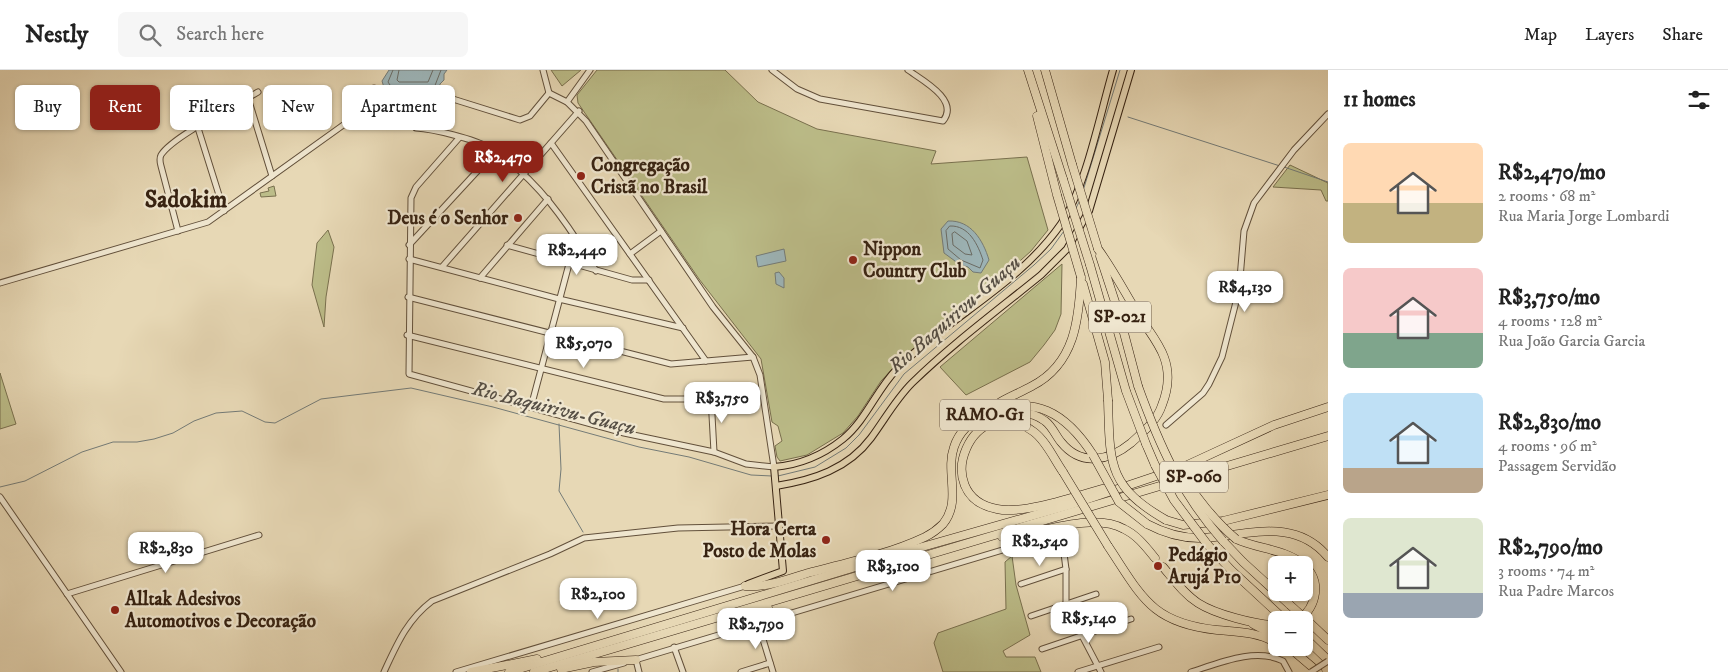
<!DOCTYPE html>
<meta charset="utf-8">
<style>
:root{--surface:#fff;--page:#f6f6f6;--text:#222;--muted:#767676;--line:#e0e0e0;--accent:#8f2418}
body{margin:0;font-family:"IM FELL DW Pica",serif;background:var(--page);color:var(--text);height:100vh;display:flex;flex-direction:column;font-size:19px;white-space:nowrap}
*{box-sizing:border-box;margin:0}
p{font-size:16px;color:var(--muted)}
.icon{flex:none;width:28px;height:28px;fill:none;stroke:currentColor;stroke-width:2;stroke-linecap:round;stroke-linejoin:round}
.map{position:relative;flex:1;overflow:hidden}
.details{display:flex;flex-direction:column;background:var(--surface);width:400px}
.details>*{flex:none}
.guide{position:absolute;left:15px;top:15px;width:475px;height:45px;display:flex;gap:10px}
.buttons{position:absolute;left:1268px;top:486px;display:grid;gap:10px}
.buttons a{display:grid;place-items:center;width:45px;height:45px;border-radius:8px;background:var(--surface);box-shadow:0 1px 4px #0004;font-size:25px}
.price{position:absolute;translate:-50% -42px;padding:0 11px;border-radius:10px;background:#fff;color:#222;font-size:16px;line-height:32px;filter:drop-shadow(0 1px 2px #0008)}
.price::after{content:'';position:absolute;left:50%;top:30px;width:15px;height:11px;margin-left:-8px;background:inherit;clip-path:polygon(0 0,100% 0,50% 100%)}
.price.active{background:var(--accent);color:#fff}
ul{padding:0;list-style:none}
li{display:flex;align-items:center;gap:15px;height:125px;padding:0 15px}
li span{display:grid;place-items:center;flex:none;width:140px;height:100px;border-radius:8px;color:#555}
li>.icon{margin-inline-start:auto}
span .icon{width:60px;height:60px;fill:#fffc;stroke-width:1}
li b{font-size:21px}
h2{display:flex;justify-content:space-between;align-items:center;height:60px;padding:0 15px;font-size:21px}
.chip{padding:0 18px;border-radius:8px;background:var(--surface);box-shadow:0 1px 4px #0004;font-size:18px;line-height:45px}
.chip.active{background:var(--accent);color:#fff}
header{display:flex;align-items:center;gap:30px;box-sizing:border-box;height:70px;padding:0 25px;background:var(--surface);border-bottom:1px solid var(--line)}
header strong{font-size:24px}
nav{display:flex;gap:28px;margin-inline-start:auto;font-size:18px}
.search{width:350px;height:45px;background:var(--page);display:flex;align-items:center;gap:12px;box-sizing:border-box;padding:0 18px;border-radius:8px;color:var(--muted);font-size:19px}
main{display:flex;flex:1;min-height:0}
.map>svg:first-child{display:block}
.green{fill:#bcbd89;stroke:#79704e}
.water{fill:#9db6ba;stroke:#747b77}
.lines{fill:none;stroke-linecap:round;stroke-linejoin:round}
.shore{stroke:#6a6c66;stroke-width:1}
.stream{stroke:#747b77;stroke-width:1}
.minor-casing{stroke:#62503b;stroke-width:7}
.major-casing{stroke:#362212;stroke-width:8}
.highway-casing{stroke:#362212;stroke-width:9}
.minor{stroke:#efe6cf;stroke-width:5}
.major{stroke:#e7d8b5;stroke-width:6}
.highway{stroke:#e7d8b5;stroke-width:8}
.minor-bridge-casing{stroke:#62503b;stroke-width:7;stroke-linecap:butt}
.highway-bridge-casing{stroke:#362212;stroke-width:9;stroke-linecap:butt}
.minor-bridge{stroke:#efe6cf;stroke-width:5}
.highway-bridge{stroke:#e7d8b5;stroke-width:8}
.poi-dot{fill:#8f2418;stroke:#efe6cf;stroke-width:2}
.labels{text-anchor:middle;dominant-baseline:central;stroke-width:4.5;stroke-linejoin:round;paint-order:stroke}
.shield{fill:#efe6cf;stroke:#6e5d4b;stroke-width:1}
.shield-label{font-size:18px;font-weight:bold;fill:#362212}
.poi-label{font-size:19px;font-weight:bold;fill:#362212;stroke:#efe6cf;text-anchor:start}
.water-label{font-size:20px;font-style:italic;fill:#554e44;stroke:#efe6cf}
.district-label{font-size:24px;font-weight:bold;fill:#362212;stroke:#efe6cf}
</style>
<header>
<strong>Nestly</strong>
<div class="search"><svg class="icon" aria-label="search" viewBox="0 0 24 24"><circle cx="10" cy="10" r="6"/><path d="M15 15l6 6"/></svg>Search here</div>
<nav><a>Map</a><a>Layers</a><a>Share</a></nav>
</header>
<main>
<div class="map">
<svg width="1328" height="602" viewBox="0 0 1328 602">
<rect width="100%" height="100%" fill="#e7d8b5"/>
<filter id="stains"><feTurbulence type="fractalNoise" baseFrequency=".004" numOctaves="4"/><feColorMatrix values="0 0 0 0 .2 0 0 0 0 .09 0 0 0 0 .02 0 0 0 .5 -.17"/></filter>
<radialGradient id="worn" r=".72"><stop offset=".6" stop-color="#630" stop-opacity="0"/><stop offset="1" stop-color="#630" stop-opacity=".3"/></radialGradient>
<g class="green">
<polygon points="551,0 581,0 562,16"/>
<polygon points="597,0 725,0 758,32 817,59 936,81 931,94 1027,87 1048,160 1031,181 1011,199 908,283 881,311 858,346 843,363 807,385 780,391 777,387 775,376 782,371 778,356 772,352 761,289 699,209 578,33 577,25"/>
<polygon points="1290,95 1328,113 1328,131 1326,131 1321,120 1273,117"/>
<polygon points="274,116 276,126 261,127 260,123 269,121 268,118"/>
<polygon points="328,160 334,177 326,227 324,257 312,215 317,173"/>
<polygon points="1062,194 1061,244 1055,260 1044,275 1030,292 966,325 940,297"/>
<polygon points="0,303 16,354 0,359"/>
<polygon points="1012,486 1016,515 1030,565 1003,581 1006,587 1035,587 1041,602 943,602 934,573 938,563 1006,539 1005,492"/>
</g>
<g class="water">
<polygon points="389,0 447,0 444,4 444,10 440,14 439,23 390,23 385,21 382,11"/>
<path d="M948 151C971 150 983 170 989 190L981 203 973 202 968 197 957 194 955 191 944 183 941 159Z"/>
<polygon points="784,179 786,191 758,197 756,186"/>
<polygon points="779,202 784,208 784,218 776,214 775,203"/>
</g>
<g class="lines">
<g class="shore">
<polyline points="393,0 388,12 392,18 434,18 441,0"/>
<polyline points="399,0 397,10 399,12 428,12 433,0"/>
<path d="M950 156C969 155 978 175 983 190L980 198 961 190 948 179 946 161Z"/>
<polygon points="955,162 967,171 972,185 965,184 953,175 952,164"/>
</g>
<g class="stream">
<polyline points="1128,47 1280,96"/>
<polyline points="1284,97 1328,112"/>
<polyline points="1083,121 1120,0"/>
<polyline points="1076,138 1080,130"/>
<polyline points="559,354 561,399 559,421 583,462"/>
<polyline points="778,406 815,397 846,378 859,365 904,304 1034,195 1051,179 1064,161"/>
<polyline points="0,417 25,411 82,382 113,372 137,372 154,369 173,363 194,351 216,343 242,341 265,352 275,353 321,329 411,318 493,337 639,377 689,387 751,405 772,406"/>
<polyline points="618,602 618,599"/>
</g>
<defs>
<g id="minor">
<polyline points="543,0 549,23"/>
<path d="M772 0 797 19 820 29 943 51C960 30 922 10 908 0"/>
<polyline points="374,18 374,32"/>
<polyline points="248,28 272,106"/>
<polyline points="567,32 590,0"/>
<polyline points="198,58 224,141"/>
<path d="M416 58C433 59 475 69 489 78 536 106 569 155 596 201"/>
<polyline points="459,68 416,117 411,128 409,304 624,363 714,382 746,394 774,397 760,305 753,287 713,237 586,51 567,32 549,23"/>
<polyline points="551,73 706,291"/>
<path d="M178 161 161 96C160 92 159 89 161 85 173 66 237 35 258 22"/>
<polyline points="409,175 495,82"/>
<polyline points="507,175 632,210 649,210"/>
<polyline points="630,184 661,161"/>
<polyline points="409,189 559,229 683,258"/>
<polyline points="442,197 579,41"/>
<polyline points="480,208 548,129"/>
<polyline points="0,213 208,152 381,28 395,26 440,25 520,50 530,46 549,23"/>
<polyline points="408,227 671,294 753,287"/>
<polyline points="407,265 664,329 691,329 762,322"/>
<polyline points="711,327 714,382"/>
<polyline points="531,337 569,194"/>
<polyline points="1166,355 1203,323 1209,314 1222,287 1239,220 1244,161 1254,133 1294,80 1328,44"/>
<polyline points="0,427 121,602"/>
<polyline points="1021,514 1066,499"/>
<polyline points="67,524 259,465"/>
<polyline points="1031,546 1096,524"/>
<polyline points="758,553 773,602"/>
<polyline points="674,577 683,602"/>
<polyline points="1042,579 1131,549"/>
<polyline points="635,590 1059,463 1062,468 1066,499 1066,535 1101,602"/>
<polyline points="636,590 639,602"/>
<path d="M384 602C397 574 407 550 432 531L550 484 584 468 678 458 780 456"/>
<polyline points="456,602 745,516"/>
<polyline points="592,602 624,593"/>
<polyline points="741,602 770,593"/>
<polyline points="1078,602 1159,577"/>
<path d="M1191 602C1219 593 1256 577 1283 591L1289 602"/>
</g>
<g id="major">
<path d="M776 416C813 410 848 399 871 368 885 349 896 329 912 313 952 274 998 240 1041 205L1067 179 1089 141 1131 0"/>
<path d="M748 514 783 501 774 397C800 395 823 385 843 369 866 350 876 321 896 300 947 248 1019 215 1061 154 1086 117 1100 44 1113 0"/>
</g>
<g id="highway">
<polyline points="1028,0 1063,109"/>
<polyline points="1045,0 1072,94"/>
<polyline points="1037,46 1057,125"/>
<polyline points="1100,186 1119,244 1138,316"/>
<polyline points="1090,195 1126,321"/>
<polyline points="1083,214 1105,292 1108,330"/>
<path d="M986 343C999 330 1016 325 1032 316 1075 294 1079 249 1081 207"/>
<path d="M992 354C1007 341 1029 339 1045 351 1052 356 1056 366 1061 372 1081 397 1109 391 1131 373 1143 362 1157 351 1162 335 1168 320 1170 303 1164 287 1159 273 1148 260 1140 247 1126 225 1114 201 1098 179"/>
<polyline points="1146,374 1155,395"/>
<path d="M1063 402C1054 389 1046 371 1034 362 973 316 927 426 997 439 1024 445 1080 425 1109 417"/>
<polyline points="1166,450 1183,455 1223,451 1328,425"/>
<path d="M1147 454C1164 463 1180 468 1199 468 1244 467 1293 445 1328 487"/>
<path d="M1002 467C1037 465 1091 441 1124 459 1137 465 1146 477 1155 488"/>
<path d="M1236 469C1257 479 1286 479 1304 495"/>
<polyline points="1223,471 1243,492 1290,535"/>
<polyline points="1207,474 1231,500 1285,550"/>
<path d="M1108 476C1142 527 1151 553 1217 560 1238 562 1258 562 1276 573"/>
<path d="M1163 497C1174 510 1184 524 1198 533 1215 544 1256 555 1276 555"/>
<path d="M745 516C765 518 789 509 808 503 847 493 889 484 925 467 931 464 938 459 943 454 962 431 945 402 954 377 959 362 971 351 985 345 1034 323 1066 343 1093 385"/>
<path d="M1299 550C1317 536 1322 511 1304 495"/>
<polyline points="1310,553 1328,570"/>
<polyline points="1253,554 1276,566"/>
<polyline points="729,561 742,550 768,538"/>
<polyline points="1304,567 1328,590"/>
<polyline points="1290,578 1318,602"/>
<polyline points="561,599 594,592 636,590"/>
<polyline points="471,602 537,589"/>
<polyline points="509,602 915,479 1070,435 1183,397 1274,355 1328,337"/>
<polyline points="534,602 1328,366"/>
</g>
</defs>
<use href="#minor" class="minor-casing"/>
<use href="#major" class="major-casing"/>
<use href="#highway" class="highway-casing"/>
<use href="#minor" class="minor"/>
<use href="#major" class="major"/>
<use href="#highway" class="highway"/>
<defs>
<polyline id="minor-bridge" points="1311,602 1328,591"/>
<g id="highway-bridge">
<polyline points="1072,94 1098,179"/>
<polyline points="1063,109 1090,195"/>
<polyline points="1057,125 1081,207"/>
<path d="M1138 316C1160 377 1180 422 1223 471"/>
<polyline points="1126,321 1146,374"/>
<path d="M1108 330C1110 393 1107 416 1166 450"/>
<polyline points="1093,385 1119,432 1147,454"/>
<polyline points="1155,395 1174,430 1207,474"/>
<path d="M1176 398C1194 423 1212 449 1236 469"/>
<polyline points="1063,402 1108,476"/>
<polyline points="1290,535 1310,553"/>
</g>
</defs>
<use href="#minor-bridge" class="minor-bridge-casing"/>
<use href="#highway-bridge" class="highway-bridge-casing"/>
<use href="#minor-bridge" class="minor-bridge"/>
<use href="#highway-bridge" class="highway-bridge"/>
</g>
<g class="poi-dot">
<circle cx="581" cy="106" r="5"/>
<circle cx="518" cy="148" r="5"/>
<circle cx="853" cy="190" r="5"/>
<circle cx="826" cy="470" r="5"/>
<circle cx="1158" cy="496" r="5"/>
<circle cx="115" cy="540" r="5"/>
</g>
<g class="labels">
<g class="shield">
<rect x="1089" y="231.5" width="62" height="31" rx="4"/>
<rect x="940" y="329.5" width="90" height="31" rx="4"/>
<rect x="1160" y="391.5" width="68" height="31" rx="4"/>
</g>
<g class="shield-label">
<text x="1120" y="247">SP-021</text>
<text x="985" y="345">RAMO-G1</text>
<text x="1194" y="407">SP-060</text>
</g>
<g class="poi-label">
<text x="591" y="95">Congregação<tspan x="591" dy="22">Cristã no Brasil</tspan></text>
<text x="508" y="148" text-anchor="end">Deus é o Senhor</text>
<text x="863" y="179">Nippon<tspan x="863" dy="22">Country Club</tspan></text>
<text x="816" y="459" text-anchor="end">Hora Certa<tspan x="816" dy="22">Posto de Molas</tspan></text>
<text x="1168" y="485">Pedágio<tspan x="1168" dy="22">Arujá P10</tspan></text>
<text x="125" y="529">Alltak Adesivos<tspan x="125" dy="22">Automotivos e Decoração</tspan></text>
</g>
<g class="water-label">
<text transform="translate(955 245) rotate(-41)">Rio Baquirivu-Guaçu</text>
<text transform="translate(554 339) rotate(14)">Rio Baquirivu-Guaçu</text>
</g>
<g class="district-label">
<text x="186" y="130">Sadokim</text>
</g>
</g>
<rect width="100%" height="100%" filter="url(#stains)"/>
<rect width="100%" height="100%" fill="url(#worn)"/>
</svg>
<div class="buttons">
<a>+</a>
<a>−</a>
</div>
<b class="price active" style="left:503px;top:113px">R$2,470</b>
<b class="price" style="left:577px;top:206px">R$2,440</b>
<b class="price" style="left:1245px;top:243px">R$4,130</b>
<b class="price" style="left:584px;top:299px">R$5,070</b>
<b class="price" style="left:722px;top:354px">R$3,750</b>
<b class="price" style="left:1040px;top:497px">R$2,540</b>
<b class="price" style="left:166px;top:504px">R$2,830</b>
<b class="price" style="left:893px;top:522px">R$3,100</b>
<b class="price" style="left:598px;top:550px">R$2,100</b>
<b class="price" style="left:1089px;top:574px">R$5,140</b>
<b class="price" style="left:756px;top:580px">R$2,790</b>
<div class="guide">
<a class="chip">Buy</a>
<a class="chip active">Rent</a>
<a class="chip">Filters</a>
<a class="chip">New</a>
<a class="chip">Apartment</a>
</div>
</div>
<section class="details">
<h2>11 homes<svg class="icon" aria-label="filters" viewBox="0 0 24 24"><path d="M4 7h16M4 17h16"/><circle cx="9" cy="7" r="2"/><circle cx="15" cy="17" r="2"/></svg></h2>
<ul>
<li><span style="background:linear-gradient(#ffd9b3 60%,#c2b280 0)"><svg class="icon" aria-label="home" viewBox="0 0 24 24"><path d="M3 11l9-7 9 7M6 9v11h12V9"/></svg></span><div><b>R$2,470/mo</b><p>2 rooms · 68 m²</p><p>Rua Maria Jorge Lombardi</p></div></li>
<li><span style="background:linear-gradient(#f6c9c9 65%,#7fa58c 0)"><svg class="icon" aria-label="home" viewBox="0 0 24 24"><path d="M3 11l9-7 9 7M6 9v11h12V9"/></svg></span><div><b>R$3,750/mo</b><p>4 rooms · 128 m²</p><p>Rua João Garcia Garcia</p></div></li>
<li><span style="background:linear-gradient(#bfe0f5 75%,#b9a48a 0)"><svg class="icon" aria-label="home" viewBox="0 0 24 24"><path d="M3 11l9-7 9 7M6 9v11h12V9"/></svg></span><div><b>R$2,830/mo</b><p>4 rooms · 96 m²</p><p>Passagem Servidão</p></div></li>
<li><span style="background:linear-gradient(#dfe7d0 75%,#9aa5b1 0)"><svg class="icon" aria-label="home" viewBox="0 0 24 24"><path d="M3 11l9-7 9 7M6 9v11h12V9"/></svg></span><div><b>R$2,790/mo</b><p>3 rooms · 74 m²</p><p>Rua Padre Marcos</p></div></li>
</ul>
</section>
</main>
